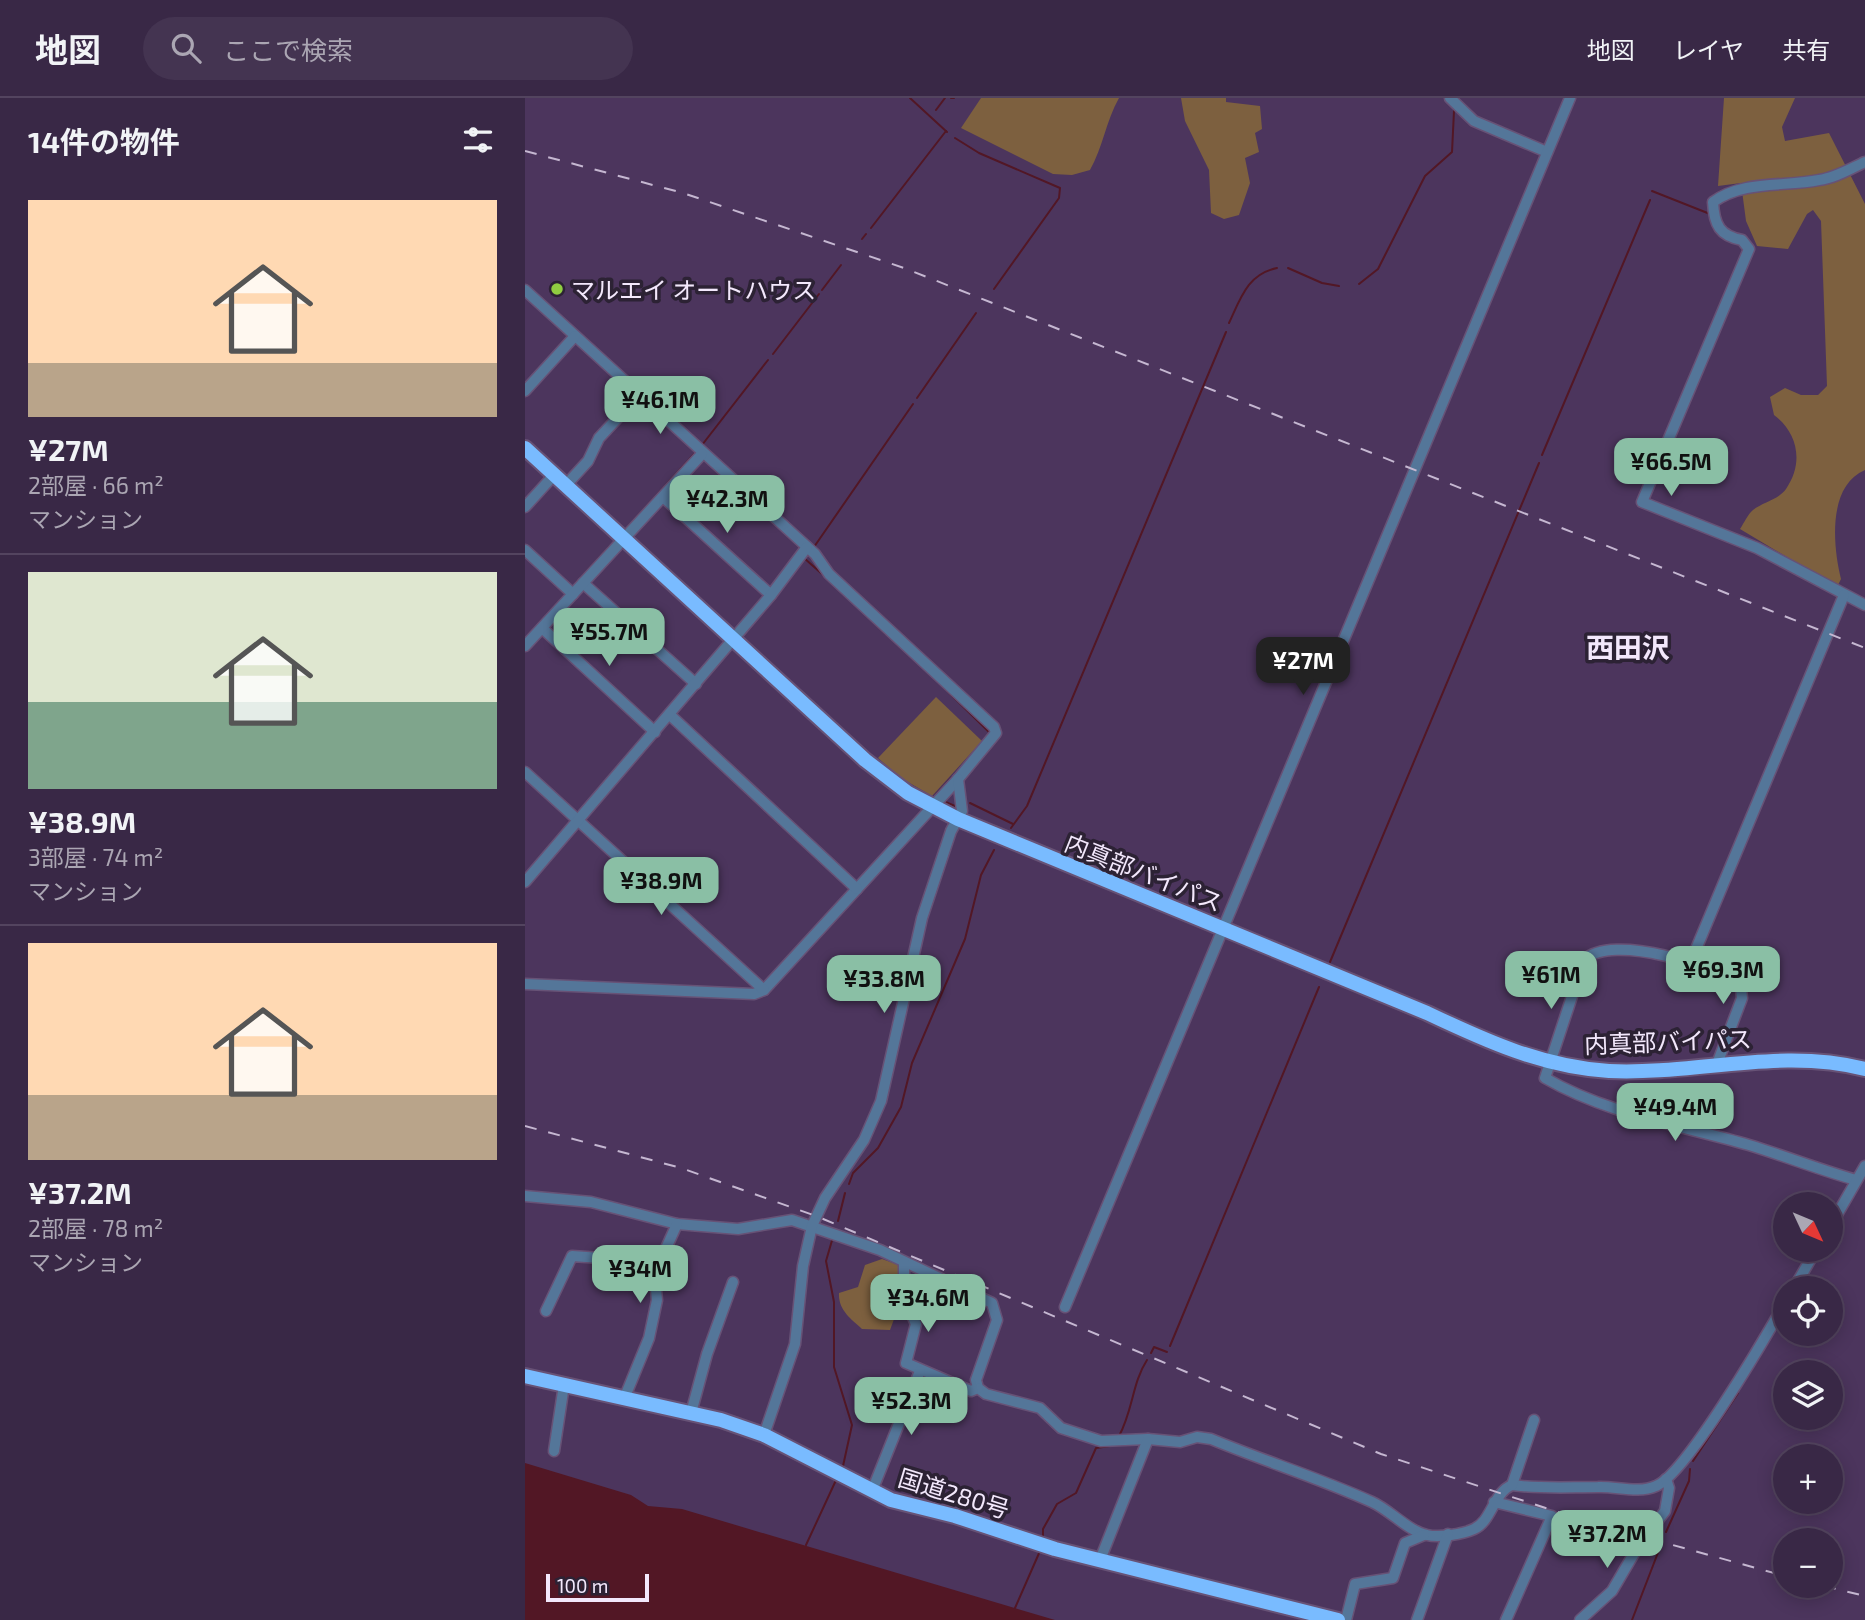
<!DOCTYPE html>
<html lang="ja">
<meta charset="utf-8">
<style>
:root{--surface:#392846;--page:#443451;--text:#f1f3f6;--muted:#aba6b3;--line:#53445f;--accent:#8abfa5}
body{margin:0;font-family:"Exo 2","Noto Sans JP",sans-serif;background:var(--page);color:var(--text);height:100vh;display:flex;flex-direction:column;font-size:26px;white-space:nowrap}
*{box-sizing:border-box;margin:0}
p{font-size:23px;color:var(--muted)}
.icon{flex:none;width:38px;height:38px;fill:none;stroke:currentColor;stroke-width:2;stroke-linecap:round;stroke-linejoin:round}
.map{position:relative;flex:1;overflow:hidden}
.details{display:flex;flex-direction:column;background:var(--surface);width:525px}
.details>*{flex:none}
.needle{width:46px;rotate:134deg}
.controls{position:absolute;left:1248px;top:1094px;display:grid;gap:14px}
.controls a{display:grid;place-items:center;width:70px;height:70px;border-radius:50%;background:var(--surface);box-shadow:0 4px 18px #0003,0 0 0 2px var(--line);font-size:35px}
.scale{position:absolute;left:21px;bottom:18px;width:103px;box-sizing:border-box;padding-left:7px;border:4px solid #f3e8fc;border-top:0;font-size:19px;line-height:24px;white-space:nowrap;color:#f3e8fc;-webkit-text-stroke:5px #2c2234;paint-order:stroke}
.price{position:absolute;translate:-50% -60px;padding:0 16px;border-radius:14px;background:var(--accent);color:#111;font-size:23px;line-height:46px;filter:drop-shadow(0 2px 4px #0008)}
.price::after{content:'';position:absolute;left:50%;top:42px;width:21px;height:16px;margin-left:-10px;background:inherit;clip-path:polygon(0 0,100% 0,50% 100%)}
.price.active{background:#222;color:#fff}
ul{padding:0;list-style:none}
li{display:grid;align-content:center;gap:14px;height:371px;padding:0 28px}
li+li{border-top:2px solid var(--line)}
li span{display:grid;place-items:center;height:217px;border-radius:0px;color:#555}
li>.icon{margin-inline-start:auto}
span .icon{width:126px;height:126px;fill:#fffc;stroke-width:1}
li b{font-size:30px}
h2{display:flex;justify-content:space-between;align-items:center;height:84px;padding:0 28px;font-size:30px}
header{display:flex;align-items:center;gap:42px;box-sizing:border-box;height:98px;padding:0 35px;background:var(--surface);border-bottom:2px solid var(--line)}
header strong{font-size:33px}
nav{display:flex;gap:38px;margin-inline-start:auto;font-size:24px}
.search{width:490px;height:63px;background:var(--page);display:flex;align-items:center;gap:18px;box-sizing:border-box;padding:0 24px;border-radius:38px;color:var(--muted);font-size:26px}
main{display:flex;flex:1;min-height:0}
.map>svg:first-child{display:block}
.green{fill:#7d603f}
.water{fill:#521725}
.lines{fill:none;stroke-linecap:round;stroke-linejoin:round}
.stream{stroke:#521725;stroke-width:2}
.minor-casing{stroke:#675276;stroke-width:13}
.highway-casing{stroke:#675276;stroke-width:18}
.minor{stroke:#547699;stroke-width:10}
.highway{stroke:#79bbff;stroke-width:14}
.rail{stroke:#c5b7d1;stroke-width:2;stroke-dasharray:12 12;stroke-linecap:butt}
.poi-dot{fill:#90cd41;stroke:#2c2234;stroke-width:2.5}
.labels{text-anchor:middle;dominant-baseline:central;stroke-width:7;stroke-linejoin:round;paint-order:stroke}
.poi-label{font-size:24px;fill:#f3e8fc;stroke:#2c2234;text-anchor:start}
.street-label{font-size:24px;fill:#f3e8fc;stroke:#2c2234}
.quarter-label{font-size:28px;font-weight:bold;fill:#f3e8fc;stroke:#2c2234}
</style>
<header>
<strong>地図</strong>
<div class="search"><svg class="icon" aria-label="search" viewBox="0 0 24 24"><circle cx="10" cy="10" r="6"/><path d="M15 15l6 6"/></svg>ここで検索</div>
<nav><a>地図</a><a>レイヤ</a><a>共有</a></nav>
</header>
<main>
<section class="details">
<h2>14件の物件<svg class="icon" aria-label="filters" viewBox="0 0 24 24"><path d="M4 7h16M4 17h16"/><circle cx="9" cy="7" r="2"/><circle cx="15" cy="17" r="2"/></svg></h2>
<ul>
<li><span style="background:linear-gradient(#ffd9b3 75%,#b9a48a 0)"><svg class="icon" aria-label="home" viewBox="0 0 24 24"><path d="M3 11l9-7 9 7M6 9v11h12V9"/></svg></span><div><b>¥27M</b><p>2部屋 · 66 m²</p><p>マンション</p></div></li>
<li><span style="background:linear-gradient(#dfe7d0 60%,#7fa58c 0)"><svg class="icon" aria-label="home" viewBox="0 0 24 24"><path d="M3 11l9-7 9 7M6 9v11h12V9"/></svg></span><div><b>¥38.9M</b><p>3部屋 · 74 m²</p><p>マンション</p></div></li>
<li><span style="background:linear-gradient(#ffd9b3 70%,#b9a48a 0)"><svg class="icon" aria-label="home" viewBox="0 0 24 24"><path d="M3 11l9-7 9 7M6 9v11h12V9"/></svg></span><div><b>¥37.2M</b><p>2部屋 · 78 m²</p><p>マンション</p></div></li>
</ul>
</section>
<div class="map">
<svg width="1340" height="1522" viewBox="0 0 1340 1522">
<rect width="100%" height="100%" fill="#4c355d"/>
<g class="green">
<path d="M456 0H594C581 23 578 49 565 72L547 77 528 76 436 30Z"/>
<polygon points="656,0 701,0 701,4 735,8 737,31 730,35 734,54 720,60 725,85 714,117 699,121 686,115 684,72 660,23"/>
<path d="M1199 0H1270L1257 29 1260 43 1304 35 1340 106V372C1302 388 1308 449 1316 481L1312 489 1215 431C1219 425 1223 416 1228 412 1238 404 1253 402 1261 391 1279 365 1273 335 1249 317L1245 299 1260 290 1276 297H1293L1302 288 1296 123 1288 112 1282 116 1263 151 1232 148 1221 123 1216 85 1193 88Z"/>
<polygon points="411,599 457,643 407,698 376,680 353,660"/>
<path d="M357 1161 374 1167 375 1205 365 1232 337 1231C326 1221 313 1212 314 1195L333 1189 340 1167Z"/>
</g>
<polygon class="water" points="0,1365 106,1397 123,1408 157,1411 530,1522 0,1522"/>
<g class="lines">
<g class="stream">
<polyline points="385,0 422,34"/>
<polyline points="426,0 429,0"/>
<polyline points="411,12 420,0"/>
<polyline points="430,40 454,55 535,90 534,100 469,191"/>
<polyline points="1127,93 1185,116"/>
<polyline points="346,130 421,33"/>
<polyline points="337,141 341,136"/>
<polyline points="763,170 797,185 814,188"/>
<polyline points="834,186 853,171 900,78 927,54 929,13"/>
<polyline points="297,192 316,167"/>
<path d="M704 225C716 199 723 176 752 170"/>
<polyline points="248,256 294,196"/>
<polyline points="392,300 451,215"/>
<polyline points="177,347 243,262"/>
<polyline points="1017,357 1125,102"/>
<polyline points="100,432 171,354"/>
<polyline points="289,449 388,306"/>
<polyline points="279,460 305,483"/>
<polyline points="51,485 85,448"/>
<polyline points="335,511 361,536"/>
<polyline points="0,541 38,500"/>
<polyline points="404,575 465,635"/>
<polyline points="430,676 439,666"/>
<polyline points="409,699 427,679"/>
<polyline points="418,703 430,708"/>
<polyline points="445,705 488,726"/>
<polyline points="486,730 502,708 701,234"/>
<polyline points="805,864 1014,365"/>
<polyline points="324,1086 328,1075 353,1050 376,1009 387,965 440,841 456,777 469,752"/>
<polyline points="313,1123 320,1095"/>
<polyline points="308,1139 301,1163 309,1204 309,1269 327,1327 318,1368"/>
<polyline points="645,1248 794,889"/>
<polyline points="626,1255 629,1249 642,1254"/>
<path d="M594 1338C608 1313 607 1285 622 1262"/>
<polyline points="1168,1363 1213,1295"/>
<polyline points="1141,1434 1164,1383 1165,1371"/>
<polyline points="518,1440 518,1431 532,1406 551,1395 571,1350 585,1348"/>
<polyline points="281,1447 312,1380"/>
<polyline points="490,1510 515,1453"/>
<polyline points="1107,1522 1134,1452"/>
</g>
<defs>
<g id="minor">
<polyline points="925,0 949,23 1022,54"/>
<path d="M1340 64C1325 71 1310 80 1294 82 1260 89 1218 82 1188 104 1189 127 1195 138 1217 142L1224 151 1117 404 1232 450 1340 507"/>
<polyline points="0,192 290,456 304,476 469,629 471,635 433,681 239,892 229,896 0,886"/>
<polyline points="0,293 50,238"/>
<polyline points="41,387 63,363 74,340 114,297"/>
<polyline points="138,399 246,497"/>
<polyline points="0,409 29,377"/>
<polyline points="0,452 48,496"/>
<polyline points="58,485 171,586"/>
<polyline points="17,530 130,634"/>
<polyline points="0,548 177,356"/>
<polyline points="145,617 332,791"/>
<polyline points="0,674 239,892"/>
<polyline points="0,784 246,497 282,449"/>
<polyline points="1166,863 1319,497"/>
<path d="M1192 966 1217 900 1216 891C1191 867 1087 835 1059 862L1020 980C1082 1016 1155 1027 1224 1047 1260 1058 1295 1072 1331 1082"/>
<path d="M0 1098 66 1104 152 1126 213 1131 267 1122 355 1152 467 1205 472 1222 451 1282 453 1290 461 1296 515 1310 536 1330 576 1343 623 1341 655 1344 672 1339 686 1341C739 1363 794 1380 847 1404 865 1412 883 1433 902 1437 914 1440 938 1436 949 1431 967 1423 968 1395 987 1387 1016 1391 1043 1389 1073 1389 1091 1388 1113 1396 1131 1388 1161 1376 1240 1240 1260 1205"/>
<polyline points="1306,1127 1340,1068"/>
<polyline points="379,1164 379,1199 391,1226 381,1265 446,1293 453,1290"/>
<polyline points="1269,1190 1291,1152"/>
<polyline points="540,1209 1045,0"/>
<polyline points="21,1213 47,1158 134,1164"/>
<polyline points="99,1301 124,1240 132,1202 130,1181 133,1168 152,1126"/>
<polyline points="166,1315 182,1256 208,1184"/>
<polyline points="239,1337 270,1246 278,1168 287,1128 300,1100 339,1042 356,1003 397,820 426,733 437,713 433,681"/>
<polyline points="29,1353 39,1287"/>
<polyline points="987,1387 1009,1322"/>
<polyline points="347,1393 395,1273"/>
<polyline points="969,1404 1027,1418 981,1522"/>
<polyline points="575,1462 623,1341"/>
<polyline points="821,1522 830,1486 868,1480 880,1445 899,1437"/>
<polyline points="892,1522 923,1436"/>
<polyline points="1055,1522 1087,1493 1114,1447 1140,1413 1144,1390 1141,1381"/>
</g>
<g id="highway">
<path d="M0 350 340 662 383 695 433 721 902 915C961 943 1018 969 1084 973 1170 977 1256 949 1340 971"/>
<polyline points="0,1278 196,1322 239,1337 366,1402 430,1418 530,1451 813,1522"/>
</g>
</defs>
<use href="#minor" class="minor-casing"/>
<use href="#highway" class="highway-casing"/>
<use href="#minor" class="minor"/>
<use href="#highway" class="highway"/>
<g class="rail">
<polyline points="0,53 158,95 379,170 1340,550"/>
<polyline points="0,1028 156,1070 291,1118 856,1356 1057,1422 1260,1478"/>
<polyline points="1299,1488 1340,1498"/>
</g>
</g>
<circle class="poi-dot" cx="32" cy="191" r="7"/>
<g class="labels">
<g class="poi-label">
<text x="46" y="191">マルエイ オートハウス</text>
</g>
<g class="street-label">
<text transform="translate(619 774) rotate(22)">内真部バイパス</text>
<text transform="translate(1143 943) rotate(-2)">内真部バイパス</text>
<text transform="translate(429 1395) rotate(17)">国道280号</text>
</g>
<g class="quarter-label">
<text x="1103" y="549">西田沢</text>
</g>
</g>
</svg>
<div class="controls">
<a><svg class="needle" viewBox="-14 -14 28 28"><path d="M0-13l5 13h-10z" fill="#e53935"/><path d="M0 13l5-13h-10z" fill="#aba6b3"/></svg></a>
<a><svg class="icon" aria-label="locate" viewBox="0 0 24 24"><circle cx="12" cy="12" r="6"/><path d="M12 2v4M12 18v4M2 12h4M18 12h4"/></svg></a>
<a><svg class="icon" aria-label="layers" viewBox="0 0 24 24"><path d="M12 4l9 5-9 5-9-5zM3 14l9 5 9-5"/></svg></a>
<a>+</a>
<a>−</a>
</div>
<div class="scale">100 m</div>
<b class="price" style="left:135px;top:338px">¥46.1M</b>
<b class="price" style="left:1146px;top:400px">¥66.5M</b>
<b class="price" style="left:202px;top:437px">¥42.3M</b>
<b class="price" style="left:84px;top:570px">¥55.7M</b>
<b class="price active" style="left:778px;top:599px">¥27M</b>
<b class="price" style="left:136px;top:819px">¥38.9M</b>
<b class="price" style="left:1198px;top:908px">¥69.3M</b>
<b class="price" style="left:1026px;top:913px">¥61M</b>
<b class="price" style="left:359px;top:917px">¥33.8M</b>
<b class="price" style="left:1150px;top:1045px">¥49.4M</b>
<b class="price" style="left:115px;top:1207px">¥34M</b>
<b class="price" style="left:403px;top:1236px">¥34.6M</b>
<b class="price" style="left:386px;top:1339px">¥52.3M</b>
<b class="price" style="left:1082px;top:1472px">¥37.2M</b>
</div>
</main>
